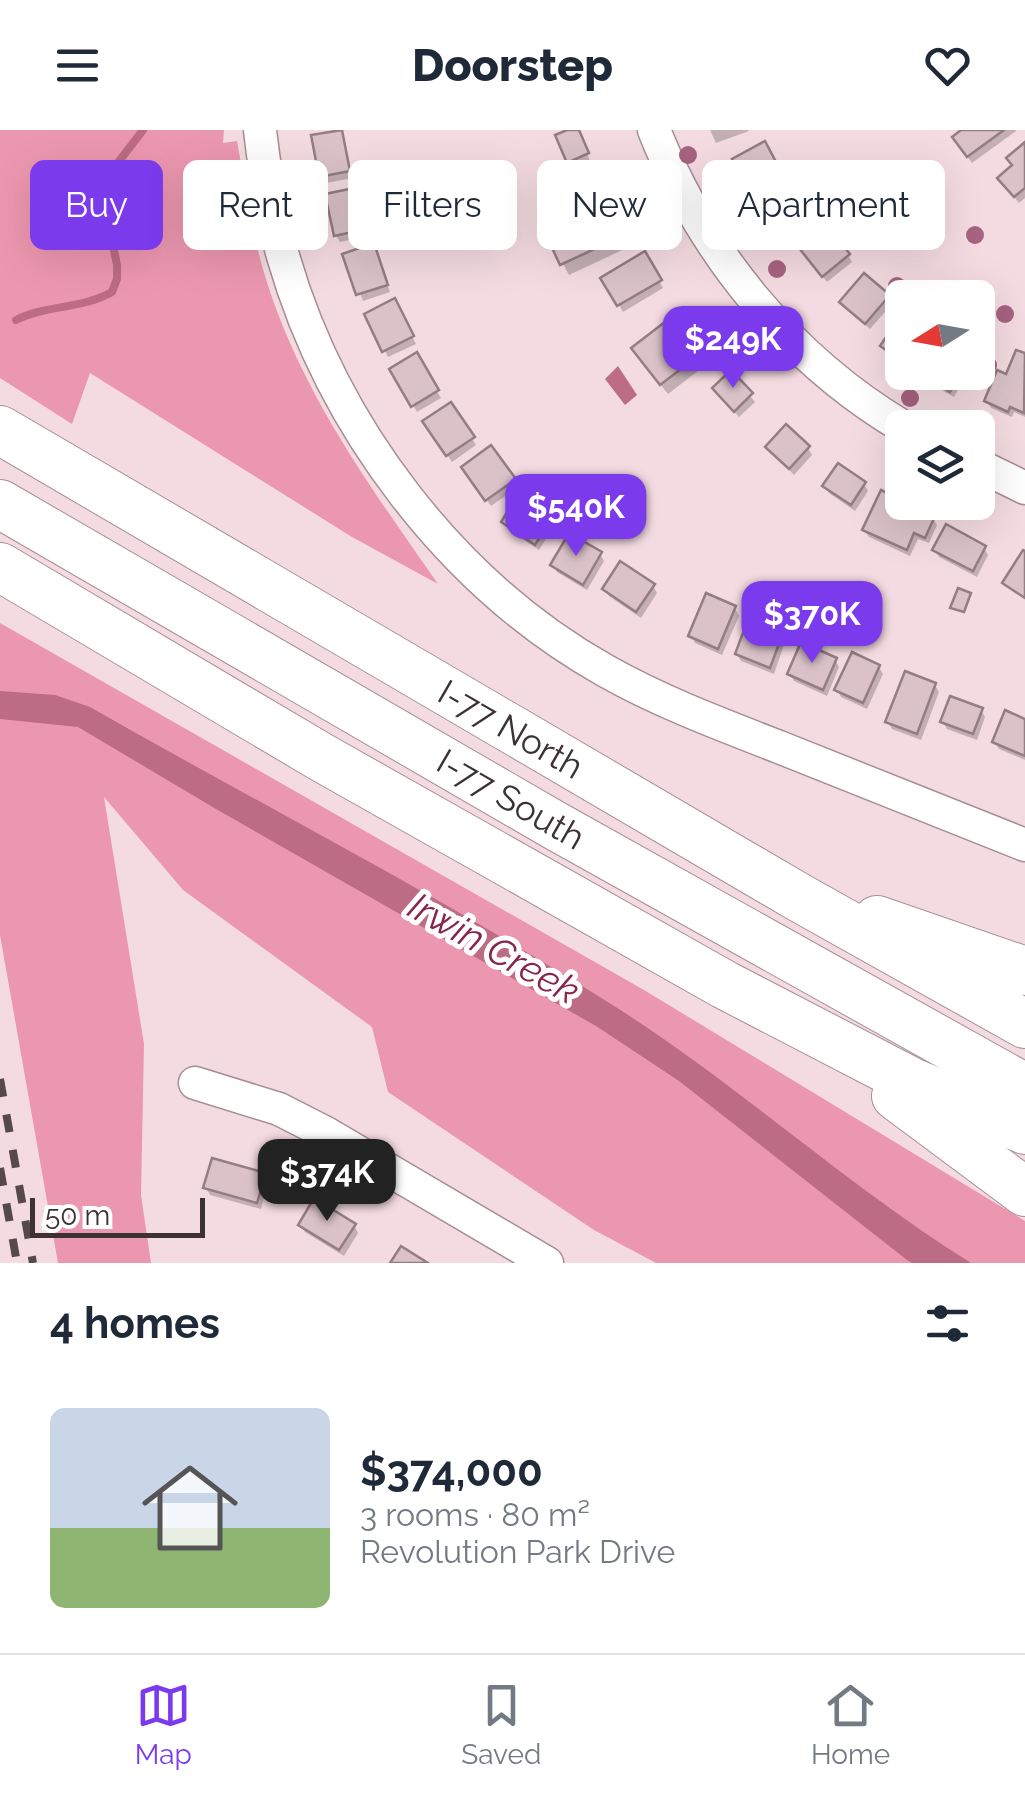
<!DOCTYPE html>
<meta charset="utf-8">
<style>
:root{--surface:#fff;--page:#f6f6f7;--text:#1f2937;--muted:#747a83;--line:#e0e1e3;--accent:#7c3aed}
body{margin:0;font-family:Raleway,sans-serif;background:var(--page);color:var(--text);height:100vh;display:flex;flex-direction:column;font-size:38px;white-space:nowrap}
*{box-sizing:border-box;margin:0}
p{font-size:32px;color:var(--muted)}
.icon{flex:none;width:55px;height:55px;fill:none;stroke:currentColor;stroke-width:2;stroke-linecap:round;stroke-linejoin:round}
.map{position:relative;height:1133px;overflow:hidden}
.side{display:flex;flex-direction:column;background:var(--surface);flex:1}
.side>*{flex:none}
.banner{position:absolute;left:30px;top:30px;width:965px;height:90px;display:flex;gap:20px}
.needle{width:65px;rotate:259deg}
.buttons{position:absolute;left:885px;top:150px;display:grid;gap:20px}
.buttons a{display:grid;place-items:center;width:110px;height:110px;border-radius:15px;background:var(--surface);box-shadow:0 10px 40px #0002;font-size:50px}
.scale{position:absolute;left:30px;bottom:25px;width:175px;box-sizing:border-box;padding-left:10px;border:5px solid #3c3234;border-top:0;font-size:28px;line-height:35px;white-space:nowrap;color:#3c3234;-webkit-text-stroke:8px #fff;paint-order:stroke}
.price{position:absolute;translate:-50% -85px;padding:0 22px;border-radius:20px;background:var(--accent);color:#fff;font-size:32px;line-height:65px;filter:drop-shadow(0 2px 5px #0008)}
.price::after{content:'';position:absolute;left:50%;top:60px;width:30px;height:22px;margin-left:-15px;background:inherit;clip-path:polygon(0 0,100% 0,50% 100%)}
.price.current{background:#222;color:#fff}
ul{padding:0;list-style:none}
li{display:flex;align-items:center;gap:30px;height:250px;padding:0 50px}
li span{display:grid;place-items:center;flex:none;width:280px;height:200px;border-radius:15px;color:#555}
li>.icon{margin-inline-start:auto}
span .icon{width:120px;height:120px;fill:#fffc;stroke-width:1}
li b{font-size:42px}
h2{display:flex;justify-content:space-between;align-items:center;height:120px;padding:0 50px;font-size:42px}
.chip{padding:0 35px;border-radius:15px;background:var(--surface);box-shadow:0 10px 40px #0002;font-size:35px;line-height:90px}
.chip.current{background:var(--accent);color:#fff}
header{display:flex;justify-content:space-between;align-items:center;height:130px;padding:0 50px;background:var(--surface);font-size:45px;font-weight:800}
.tab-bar{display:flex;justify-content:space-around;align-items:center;height:140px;border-top:2px solid var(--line);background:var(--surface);font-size:28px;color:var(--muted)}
.tab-bar a{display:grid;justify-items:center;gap:5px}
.tab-bar .current{color:var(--accent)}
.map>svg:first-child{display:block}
.green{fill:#ec97b0}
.water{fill:#bc6c84}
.shadow{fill:#0003}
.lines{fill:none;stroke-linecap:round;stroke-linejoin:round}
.stream{stroke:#bc6c84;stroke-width:8}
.building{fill:#dac2c8;stroke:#947d83;stroke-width:2.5}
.minor-casing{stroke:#a68e94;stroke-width:35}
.highway-casing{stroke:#a68e94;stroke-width:50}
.minor{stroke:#fff;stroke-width:32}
.highway{stroke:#fff;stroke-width:48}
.rail{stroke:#55494b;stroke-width:8;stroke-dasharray:18 18;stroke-linecap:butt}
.tree{fill:#a76381}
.labels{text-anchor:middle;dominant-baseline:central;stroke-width:10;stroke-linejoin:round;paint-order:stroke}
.street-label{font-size:35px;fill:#3c3234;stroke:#fff}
.water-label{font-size:38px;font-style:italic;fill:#87254b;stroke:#fff}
</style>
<header><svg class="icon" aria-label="menu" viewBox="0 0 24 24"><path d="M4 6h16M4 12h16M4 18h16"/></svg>Doorstep<svg class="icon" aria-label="heart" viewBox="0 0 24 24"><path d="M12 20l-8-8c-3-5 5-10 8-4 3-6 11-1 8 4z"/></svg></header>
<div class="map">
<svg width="1025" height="1133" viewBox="0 0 1025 1133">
<rect width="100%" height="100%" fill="#f4dbe1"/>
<g class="green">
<path d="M0 0H224L223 13 237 11C245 54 251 97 263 139 297 257 369 355 438 454L352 407 90 243 72 294 0 248Z"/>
<polygon points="0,493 644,860 1025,1091 1025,1133 656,1133 594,1100 388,962 372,897 183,760 104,667 144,914 141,1065 151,1133 58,1133 0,805"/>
</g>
<g class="water">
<polygon points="618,236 637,265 625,275 605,249"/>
<path d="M0 561 55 565 90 577C267 678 450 771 622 881 743 959 849 1057 971 1133H912L907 1130 679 951 596 896 216 679 78 597 0 589Z"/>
</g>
<g class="shadow">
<polygon points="573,0 580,6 590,31 573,39 569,32"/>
<polygon points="710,0 748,0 749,1 716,13"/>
<polygon points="965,0 1016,0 1016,1 972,33 959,15"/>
<polygon points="341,2 353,48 326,53 322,46"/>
<polygon points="764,14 778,40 769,44 774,53 755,64 750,55 745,58 741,51"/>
<polygon points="1025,15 1025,68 1019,73 1005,56"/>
<polygon points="800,56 824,92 793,113 779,97"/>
<polygon points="357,60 369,106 340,112 336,105"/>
<polygon points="611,70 633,115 569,145 556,121 589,105"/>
<polygon points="376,123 390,162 363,171 346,126"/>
<polygon points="645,125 663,158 623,182 604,149"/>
<polygon points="848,125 852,132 827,152 806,126"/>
<polygon points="888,167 892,174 870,199 842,172"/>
<polygon points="394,172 416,214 388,227 367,185"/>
<polygon points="902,189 902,224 897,231 883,216"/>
<polygon points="978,217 987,227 972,254 964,249 954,267 940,259 936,252 941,242 978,242"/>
<polygon points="704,220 711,231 668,264 641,230"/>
<polygon points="1018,223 1025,226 1025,287 1014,282 1012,287 991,278 987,271 1007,247"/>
<polygon points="416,226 441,268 417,282 393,240"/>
<polygon points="731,244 755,272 739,287 715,259"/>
<polygon points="450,275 476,315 452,332 425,292"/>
<polygon points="768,317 808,318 812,325 794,345"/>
<polygon points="468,344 514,350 518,357 491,376"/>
<polygon points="864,354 868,361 855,381 829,363 825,356"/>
<polygon points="552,386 556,393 539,420 508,399 504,392"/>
<polygon points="933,388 937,395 929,413 918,409 910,426 869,407 864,400"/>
<polygon points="984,418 988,425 977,447 939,427 935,420"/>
<polygon points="600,424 604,431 587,460 557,442 553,435"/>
<polygon points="653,456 657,463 641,488 609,466 604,459"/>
<polygon points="735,478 739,486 722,525 695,513 691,506"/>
<polygon points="782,502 786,509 774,544 741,531 737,524"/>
<polygon points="835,530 839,537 827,566 794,551 790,544"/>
<polygon points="879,537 883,544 867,579 841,567 837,560"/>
<polygon points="935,555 939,562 921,610 892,599 888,592"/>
<polygon points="981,580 985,587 977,610 947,599 943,592"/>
<polygon points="1025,591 1025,630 999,619 995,612"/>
<polygon points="264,1045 268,1052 261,1079 210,1065 206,1058"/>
<polygon points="301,1095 354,1095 358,1103 344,1126 305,1102"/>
</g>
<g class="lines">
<path class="stream" d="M16 190C46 175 82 179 112 162L117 149V135L110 101V43L143 0"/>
</g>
<g class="building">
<polygon points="342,0 350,41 319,47 311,5"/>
<polygon points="567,0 579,0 589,23 567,33 555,5"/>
<polygon points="961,0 1004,0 967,27 952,7"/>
<polygon points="765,11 776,32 767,36 772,45 749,58 744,49 739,52 732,40 737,37 732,29"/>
<polygon points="1025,12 1025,58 1014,67 997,48 1012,35 1006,28"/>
<polygon points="801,53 822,84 787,107 772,89 766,76"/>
<polygon points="606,56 629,103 560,135 553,120 586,104 571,72"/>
<polygon points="359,57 367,99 334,106 325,64"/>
<polygon points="826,95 850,124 822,147 799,118"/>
<polygon points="374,113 388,155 356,165 342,124"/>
<polygon points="645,121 662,150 617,176 600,148"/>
<polygon points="864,143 890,165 865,194 839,172"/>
<polygon points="921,158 935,168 914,168"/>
<polygon points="395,168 414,206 382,222 364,184"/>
<polygon points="678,182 707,219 660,255 631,218"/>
<polygon points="902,184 902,221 898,218 893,225 880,216"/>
<polygon points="1016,220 1025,223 1024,283 1010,277 1008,282 984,271 997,240 1006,244"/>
<polygon points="417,222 439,260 411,277 389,239"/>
<polygon points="731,240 753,263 734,282 712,258"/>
<polygon points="938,242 971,242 967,248 960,244 950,262 933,252"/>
<polygon points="451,272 475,307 446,326 422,291"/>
<polygon points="786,294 810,316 789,339 765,317"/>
<polygon points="491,315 516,349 485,371 461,337"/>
<polygon points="838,333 866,352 851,375 822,356"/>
<polygon points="881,360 935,386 925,408 914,403 907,420 862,400"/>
<polygon points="520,362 554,384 535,415 501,392"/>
<polygon points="946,394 986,416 973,441 932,420"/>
<polygon points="569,403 602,422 583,455 550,435"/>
<polygon points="1023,420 1025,421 1025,468 1002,453"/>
<polygon points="620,431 655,454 636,482 602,459"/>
<polygon points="958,458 971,463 964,482 950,478"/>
<polygon points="706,463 736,476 718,519 688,506"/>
<polygon points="749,487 784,500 770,538 735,524"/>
<polygon points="801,512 837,528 823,560 787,544"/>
<polygon points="852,522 880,535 863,573 834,560"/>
<polygon points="905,541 936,553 917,604 885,592"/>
<polygon points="950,566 983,578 973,604 940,592"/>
<polygon points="1005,580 1025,589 1025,626 992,612"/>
<polygon points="212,1028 266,1043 257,1073 203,1058"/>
<polygon points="314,1068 356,1094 339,1120 298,1095"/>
<polygon points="401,1116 428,1133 390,1133"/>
</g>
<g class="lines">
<defs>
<g id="minor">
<path d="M260 0C265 43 271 85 283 126 332 296 451 454 606 541 661 572 720 594 779 617 861 650 943 683 1025 715"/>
<path d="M654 0C703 123 790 230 905 298"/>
<polyline points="978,335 1025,358"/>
<polyline points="195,953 279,979 326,1003 547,1133"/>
</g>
<g id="highway">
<polyline points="0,300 800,768 1025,894"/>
<polyline points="0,374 554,695 1025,958"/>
<polyline points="0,437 321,627 725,855 912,952 1025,1000"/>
<polyline points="877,790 1025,841"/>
<polyline points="896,966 1025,1062"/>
</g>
</defs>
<use href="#minor" class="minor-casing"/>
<use href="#highway" class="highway-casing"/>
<use href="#minor" class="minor"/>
<use href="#highway" class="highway"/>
<g class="rail">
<polyline points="0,949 33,1133"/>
<polyline points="0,1038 17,1133"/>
</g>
</g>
<g class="tree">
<circle cx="688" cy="25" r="9"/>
<circle cx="854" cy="76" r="9"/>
<circle cx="752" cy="97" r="9"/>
<circle cx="975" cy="105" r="9"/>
<circle cx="777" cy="139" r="9"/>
<circle cx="897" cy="156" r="9"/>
<circle cx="1005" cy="184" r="9"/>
<circle cx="988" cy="235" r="9"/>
<circle cx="910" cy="268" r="9"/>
</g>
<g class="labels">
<g class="street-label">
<text transform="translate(511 599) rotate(30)">I-77 North</text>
<text transform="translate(511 669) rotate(30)">I-77 South</text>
</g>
<g class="water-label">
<text transform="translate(494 818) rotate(29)">Irwin Creek</text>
</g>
</g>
</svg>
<div class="buttons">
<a><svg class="needle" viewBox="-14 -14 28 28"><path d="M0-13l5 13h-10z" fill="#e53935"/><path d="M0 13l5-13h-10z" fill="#747a83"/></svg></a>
<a><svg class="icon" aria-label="layers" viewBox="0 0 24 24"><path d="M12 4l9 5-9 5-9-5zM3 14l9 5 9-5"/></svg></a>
</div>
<div class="scale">50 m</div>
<b class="price" style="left:733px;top:261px">$249K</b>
<b class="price" style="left:576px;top:429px">$540K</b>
<b class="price" style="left:812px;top:536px">$370K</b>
<b class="price current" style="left:327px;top:1094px">$374K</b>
<div class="banner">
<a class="chip current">Buy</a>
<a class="chip">Rent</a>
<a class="chip">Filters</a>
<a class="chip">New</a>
<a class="chip">Apartment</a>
</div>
</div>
<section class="side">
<h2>4 homes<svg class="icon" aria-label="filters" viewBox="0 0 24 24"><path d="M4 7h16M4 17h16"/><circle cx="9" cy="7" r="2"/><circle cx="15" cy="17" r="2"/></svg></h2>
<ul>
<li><span style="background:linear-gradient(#c9d6e8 60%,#8fb573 0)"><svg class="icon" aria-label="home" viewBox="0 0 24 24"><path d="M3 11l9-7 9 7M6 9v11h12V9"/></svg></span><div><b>$374,000</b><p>3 rooms · 80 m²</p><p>Revolution Park Drive</p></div></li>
</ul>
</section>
<nav class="tab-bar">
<a class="current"><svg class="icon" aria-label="map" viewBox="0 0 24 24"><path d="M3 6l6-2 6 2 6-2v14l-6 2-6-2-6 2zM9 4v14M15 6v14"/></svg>Map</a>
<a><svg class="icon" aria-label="saved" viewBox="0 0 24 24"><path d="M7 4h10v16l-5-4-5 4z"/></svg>Saved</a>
<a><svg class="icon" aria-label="home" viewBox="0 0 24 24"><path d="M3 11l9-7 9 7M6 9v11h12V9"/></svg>Home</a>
</nav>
